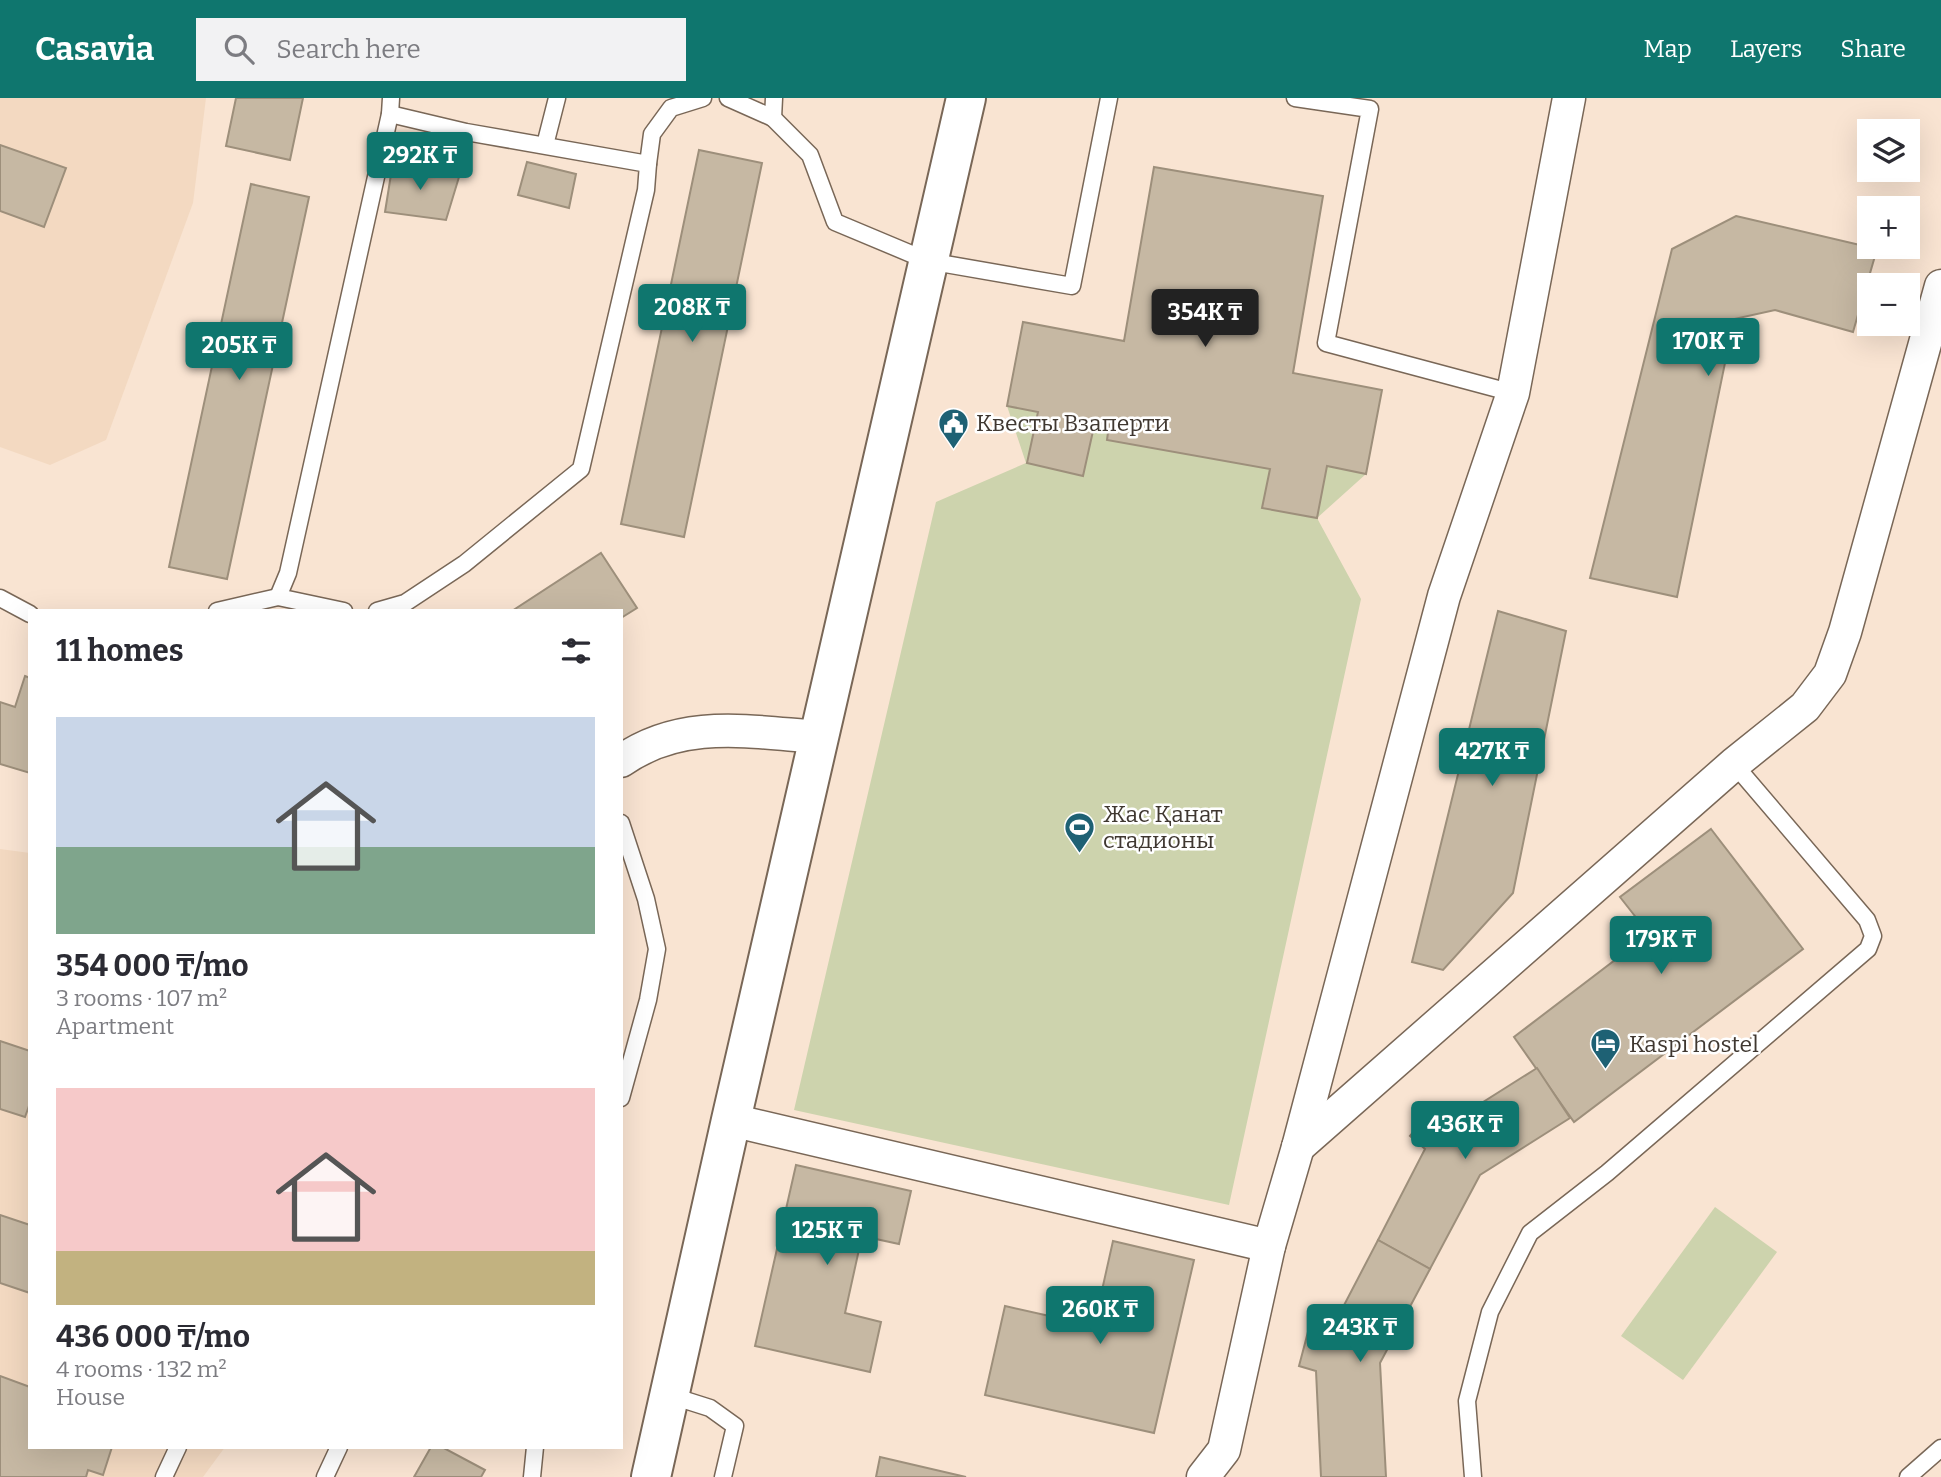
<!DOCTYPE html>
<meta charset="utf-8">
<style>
:root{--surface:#fff;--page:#f2f2f3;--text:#2b2b33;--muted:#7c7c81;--accent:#0f766e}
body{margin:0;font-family:Bitter,serif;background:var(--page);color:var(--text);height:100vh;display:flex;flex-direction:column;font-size:26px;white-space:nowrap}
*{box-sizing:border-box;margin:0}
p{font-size:23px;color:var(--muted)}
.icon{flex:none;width:38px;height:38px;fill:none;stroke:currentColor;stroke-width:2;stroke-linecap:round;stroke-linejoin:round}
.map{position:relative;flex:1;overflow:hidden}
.details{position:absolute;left:28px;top:511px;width:595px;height:840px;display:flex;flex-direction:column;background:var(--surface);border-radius:0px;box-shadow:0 7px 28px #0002}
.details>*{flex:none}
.tools{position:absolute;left:1857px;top:21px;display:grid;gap:14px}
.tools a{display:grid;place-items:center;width:63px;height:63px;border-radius:0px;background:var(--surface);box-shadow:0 7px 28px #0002;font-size:35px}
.price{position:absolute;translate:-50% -60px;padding:0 16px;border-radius:7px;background:var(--accent);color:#fff;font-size:23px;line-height:46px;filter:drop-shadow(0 2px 4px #0008)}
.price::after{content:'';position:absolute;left:50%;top:42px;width:21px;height:16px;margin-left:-10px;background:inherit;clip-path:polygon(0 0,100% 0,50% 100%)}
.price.current{background:#222;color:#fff}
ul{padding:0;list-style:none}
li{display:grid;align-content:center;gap:14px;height:371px;padding:0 28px}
li span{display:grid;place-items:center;height:217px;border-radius:0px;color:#555}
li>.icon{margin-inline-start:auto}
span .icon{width:126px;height:126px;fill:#fffc;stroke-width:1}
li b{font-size:30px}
h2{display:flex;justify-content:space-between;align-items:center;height:84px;padding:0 28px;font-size:30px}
header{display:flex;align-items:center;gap:42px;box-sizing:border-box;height:98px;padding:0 35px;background:var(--accent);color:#fff}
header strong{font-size:33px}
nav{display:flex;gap:38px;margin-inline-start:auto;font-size:24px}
.search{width:490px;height:63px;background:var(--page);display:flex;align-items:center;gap:18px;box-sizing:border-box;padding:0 24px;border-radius:0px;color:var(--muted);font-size:26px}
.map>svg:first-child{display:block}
.built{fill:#f3d9c1}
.green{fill:#cdd3ad}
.building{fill:#c6b8a3;stroke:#9d8f7b;stroke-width:2}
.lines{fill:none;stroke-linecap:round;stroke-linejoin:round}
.lane-casing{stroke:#796757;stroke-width:19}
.street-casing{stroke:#796757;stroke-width:35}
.secondary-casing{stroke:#796757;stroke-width:42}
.lane{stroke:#fff;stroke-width:16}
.street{stroke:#fff;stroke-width:32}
.secondary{stroke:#fff;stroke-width:38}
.labels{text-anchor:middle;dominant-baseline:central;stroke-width:5;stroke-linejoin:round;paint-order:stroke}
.poi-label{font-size:23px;fill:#3f3730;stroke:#fff;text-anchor:start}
</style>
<header>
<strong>Casavia</strong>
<div class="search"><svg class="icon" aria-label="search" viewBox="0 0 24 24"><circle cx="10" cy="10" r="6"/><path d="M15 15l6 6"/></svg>Search here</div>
<nav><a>Map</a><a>Layers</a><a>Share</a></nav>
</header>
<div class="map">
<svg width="1941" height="1379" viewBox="0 0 1941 1379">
<rect width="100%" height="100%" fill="#f9e4d2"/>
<g class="built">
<polygon points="0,0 206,0 193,105 106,342 50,367 0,349"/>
<polygon points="0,751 30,755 30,1349 225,1349 203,1379 0,1379"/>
</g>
<g class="green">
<polygon points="1154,69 1323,98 1293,275 1382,292 1366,376 1317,420 1361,501 1229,1107 794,1012 936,404 1026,365 1007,308 1023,224 1124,243"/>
<polygon points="1715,1109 1777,1154 1683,1282 1621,1238"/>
</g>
<g class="building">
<polygon points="236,0 303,0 290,62 226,48"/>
<polygon points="0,47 66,70 44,129 0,113"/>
<polygon points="699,52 762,65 684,439 621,426"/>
<polygon points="393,64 459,79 446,122 385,114"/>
<polygon points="527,64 576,76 569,110 518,97"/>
<polygon points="1154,69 1323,98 1293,275 1382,292 1366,376 1327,368 1317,420 1262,410 1270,371 1107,342 1109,327 1095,324 1083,378 1027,365 1038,314 1007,308 1023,224 1124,243"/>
<polygon points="251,86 309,99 227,481 169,469"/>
<polygon points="1736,118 1877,151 1853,234 1775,212 1734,221 1677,499 1590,480 1672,151"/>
<polygon points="601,455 637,510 621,520 621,513 512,513"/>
<polygon points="1498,513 1566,533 1513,795 1443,872 1412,864"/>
<polygon points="25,578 30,580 30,675 0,666 0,604 15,609"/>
<polygon points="1711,731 1803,851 1574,1024 1514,939 1649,836 1620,799"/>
<polygon points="0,943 30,953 30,1005 25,1019 0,1011"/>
<polygon points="1537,970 1570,1020 1480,1077 1430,1171 1378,1142 1425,1051 1410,1038 1435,1008 1453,1023"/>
<polygon points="796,1067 911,1093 899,1146 862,1138 845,1215 881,1224 870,1274 755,1248"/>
<polygon points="0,1117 30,1127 30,1195 0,1185"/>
<polygon points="1378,1142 1430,1171 1380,1265 1386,1379 1321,1379 1316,1273 1299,1268 1309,1230 1329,1236"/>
<polygon points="1113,1143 1194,1162 1154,1335 985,1297 1005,1208 1094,1228"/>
<polygon points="0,1278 30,1289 30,1349 112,1349 103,1377 88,1372 86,1379 0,1379"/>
<polygon points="431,1349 442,1349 485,1372 481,1379 414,1379"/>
<polygon points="880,1359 966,1379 876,1379"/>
</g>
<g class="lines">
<defs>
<g id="lane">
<polyline points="728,0 773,20 774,0"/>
<polyline points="1295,0 1370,11 1326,245 1513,295"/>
<polyline points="773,20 810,57 835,124 928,163 1072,188 1109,0"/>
<polyline points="545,47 557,0"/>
<polyline points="648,66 652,36 671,10 703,0"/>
<polyline points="278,499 288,475 390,16 391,0"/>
<polyline points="0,500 30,516"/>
<polyline points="217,513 278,499 344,513"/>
<polyline points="377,513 405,505 464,466 581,371 646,92 648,66 466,34 390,16"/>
<polyline points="621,725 646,801 657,851 648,902 621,1000"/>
<polyline points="669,1297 710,1310 735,1328 723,1379"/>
<polyline points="164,1379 178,1349"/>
<polyline points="325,1379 339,1349"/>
<polyline points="532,1379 535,1349"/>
<polyline points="1473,1379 1467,1303 1490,1214 1530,1135 1607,1075 1868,851 1873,838 1867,822 1734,666"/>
<polyline points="1908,1379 1941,1350"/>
</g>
<g id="street">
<path d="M621 663C682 620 749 634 819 639"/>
<polyline points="731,1022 1269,1148 1298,1049 1444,498 1513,295 1569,0"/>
<polyline points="1298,1049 1734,666 1805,609 1830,576 1845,534 1941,188"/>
<polyline points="1203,1379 1224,1352 1269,1148"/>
</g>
<polyline id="secondary" points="651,1379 731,1022 966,0"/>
</defs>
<use href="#lane" class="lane-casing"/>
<use href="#street" class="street-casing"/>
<use href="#secondary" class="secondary-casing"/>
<use href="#lane" class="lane"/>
<use href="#street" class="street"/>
<use href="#secondary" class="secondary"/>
</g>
<defs>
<symbol id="civic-pin" viewBox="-11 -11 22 30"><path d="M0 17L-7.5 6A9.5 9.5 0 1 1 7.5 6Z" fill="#1e6174" stroke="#fff"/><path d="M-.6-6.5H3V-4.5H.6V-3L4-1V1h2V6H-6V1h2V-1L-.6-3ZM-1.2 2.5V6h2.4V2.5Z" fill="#fff"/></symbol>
<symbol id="stadium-pin" viewBox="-11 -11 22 30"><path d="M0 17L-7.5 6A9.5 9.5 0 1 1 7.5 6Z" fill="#1e6174" stroke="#fff"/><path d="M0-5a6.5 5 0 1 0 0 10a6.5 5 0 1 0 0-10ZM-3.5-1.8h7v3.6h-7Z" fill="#fff"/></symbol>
<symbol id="hotel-pin" viewBox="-11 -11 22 30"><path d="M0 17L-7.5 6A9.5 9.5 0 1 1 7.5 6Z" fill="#1e6174" stroke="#fff"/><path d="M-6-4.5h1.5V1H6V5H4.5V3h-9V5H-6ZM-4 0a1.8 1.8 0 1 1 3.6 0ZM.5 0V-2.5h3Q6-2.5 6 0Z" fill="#fff"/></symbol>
</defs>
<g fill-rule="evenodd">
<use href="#civic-pin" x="936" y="308" width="35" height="47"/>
<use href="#stadium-pin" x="1062" y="712" width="35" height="47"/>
<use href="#hotel-pin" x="1588" y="928" width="35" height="47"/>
</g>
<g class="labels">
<g class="poi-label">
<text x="976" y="325">Квесты Взаперти</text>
<text x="1103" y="716">Жас Қанат<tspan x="1103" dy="26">стадионы</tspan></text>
<text x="1629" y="946">Kaspi hostel</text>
</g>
</g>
</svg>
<div class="tools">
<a><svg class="icon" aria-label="layers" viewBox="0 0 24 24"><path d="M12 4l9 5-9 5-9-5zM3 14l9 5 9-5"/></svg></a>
<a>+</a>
<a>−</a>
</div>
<b class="price" style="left:420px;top:94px">292K ₸</b>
<b class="price" style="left:692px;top:246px">208K ₸</b>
<b class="price current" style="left:1205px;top:251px">354K ₸</b>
<b class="price" style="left:1708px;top:280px">170K ₸</b>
<b class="price" style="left:239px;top:284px">205K ₸</b>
<b class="price" style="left:1492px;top:690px">427K ₸</b>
<b class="price" style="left:1661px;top:878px">179K ₸</b>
<b class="price" style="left:1465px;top:1063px">436K ₸</b>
<b class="price" style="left:827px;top:1169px">125K ₸</b>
<b class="price" style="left:1100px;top:1248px">260K ₸</b>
<b class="price" style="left:1360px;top:1266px">243K ₸</b>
<section class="details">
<h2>11 homes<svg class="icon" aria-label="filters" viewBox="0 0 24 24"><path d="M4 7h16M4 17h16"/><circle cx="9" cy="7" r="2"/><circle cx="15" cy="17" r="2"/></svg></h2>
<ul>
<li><span style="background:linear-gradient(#c9d6e8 60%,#7fa58c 0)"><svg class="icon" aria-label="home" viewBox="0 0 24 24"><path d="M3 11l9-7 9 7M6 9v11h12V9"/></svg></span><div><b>354 000 ₸/mo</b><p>3 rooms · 107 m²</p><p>Apartment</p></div></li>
<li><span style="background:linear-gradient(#f6c9c9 75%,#c2b280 0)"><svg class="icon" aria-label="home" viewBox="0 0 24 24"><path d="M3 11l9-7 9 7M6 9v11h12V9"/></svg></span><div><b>436 000 ₸/mo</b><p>4 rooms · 132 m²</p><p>House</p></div></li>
</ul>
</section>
</div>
